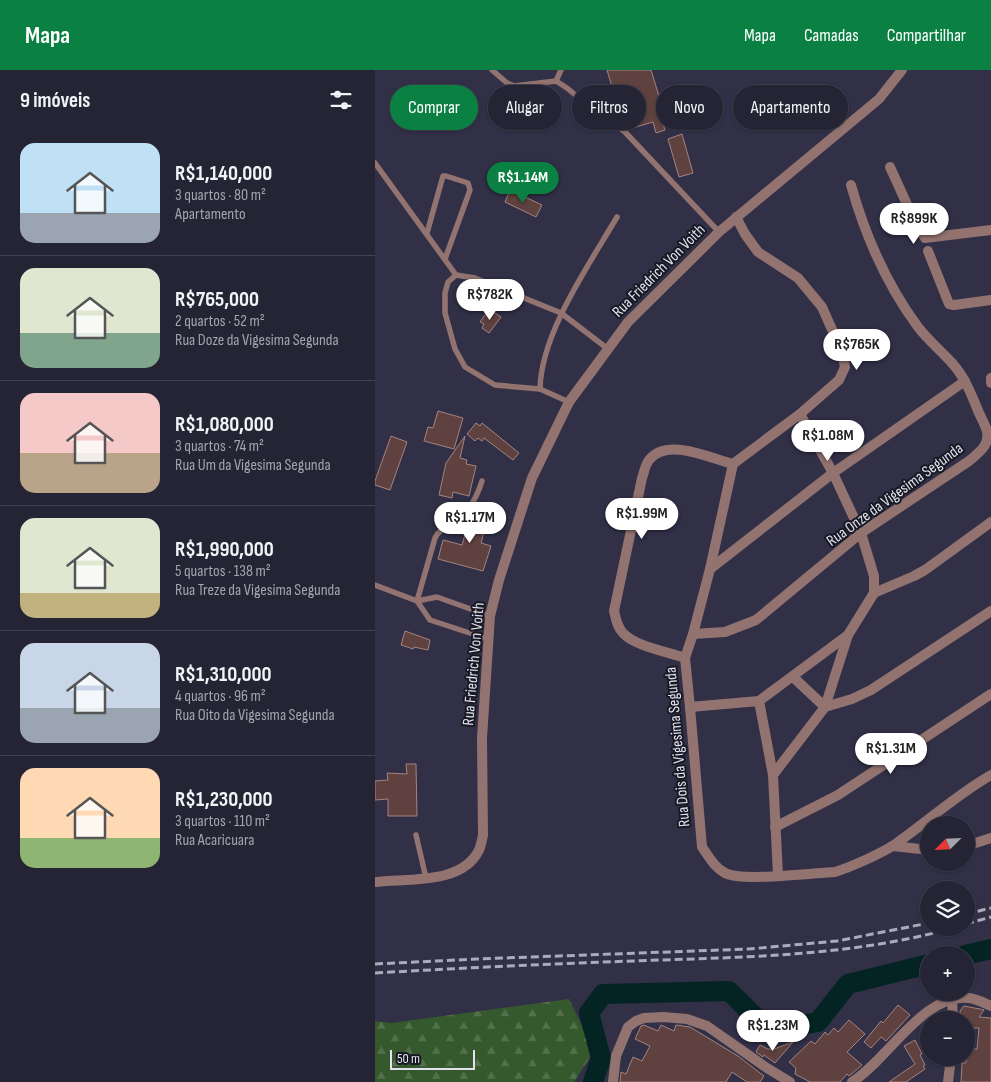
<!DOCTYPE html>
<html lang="pt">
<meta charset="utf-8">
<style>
:root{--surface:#252435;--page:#313041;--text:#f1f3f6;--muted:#a3a4ad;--line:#424150;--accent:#0b8043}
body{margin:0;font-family:"Sofia Sans Condensed",sans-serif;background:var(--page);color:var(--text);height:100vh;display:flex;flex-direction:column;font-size:19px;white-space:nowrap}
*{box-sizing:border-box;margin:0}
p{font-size:16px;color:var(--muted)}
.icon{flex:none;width:28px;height:28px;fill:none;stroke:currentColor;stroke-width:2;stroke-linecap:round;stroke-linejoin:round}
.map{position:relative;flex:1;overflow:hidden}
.details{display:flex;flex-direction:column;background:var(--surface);width:375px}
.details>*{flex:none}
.guide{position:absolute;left:15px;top:15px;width:475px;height:45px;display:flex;gap:10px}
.needle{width:32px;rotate:246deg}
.controls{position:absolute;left:545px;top:746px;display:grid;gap:10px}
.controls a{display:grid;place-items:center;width:55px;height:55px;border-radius:50%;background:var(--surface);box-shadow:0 1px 4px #0004,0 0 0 1px var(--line);font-size:25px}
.scale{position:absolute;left:15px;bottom:12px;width:85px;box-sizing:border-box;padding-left:5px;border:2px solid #e1e1f0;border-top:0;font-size:14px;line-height:18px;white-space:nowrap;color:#e1e1f0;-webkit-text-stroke:4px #191924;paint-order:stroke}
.price{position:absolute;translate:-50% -42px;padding:0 11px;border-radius:18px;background:#fff;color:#222;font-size:16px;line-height:32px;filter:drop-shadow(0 1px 2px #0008)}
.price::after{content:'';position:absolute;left:50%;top:30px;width:15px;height:11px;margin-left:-8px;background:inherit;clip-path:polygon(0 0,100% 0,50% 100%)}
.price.on{background:var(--accent);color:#fff}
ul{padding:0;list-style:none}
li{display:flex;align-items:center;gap:15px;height:125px;padding:0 20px}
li+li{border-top:1px solid var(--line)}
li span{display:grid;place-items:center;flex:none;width:140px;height:100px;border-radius:15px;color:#555}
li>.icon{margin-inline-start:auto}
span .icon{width:60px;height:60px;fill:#fffc;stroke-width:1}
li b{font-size:21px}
h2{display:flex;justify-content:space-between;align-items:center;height:60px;padding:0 20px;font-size:21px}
.tag{padding:0 18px;border-radius:22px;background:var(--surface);box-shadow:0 1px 4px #0004,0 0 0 1px var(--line);font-size:18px;line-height:45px}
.tag.on{background:var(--accent);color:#fff}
header{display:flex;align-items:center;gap:30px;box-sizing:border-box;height:70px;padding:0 25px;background:var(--accent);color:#fff}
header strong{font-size:24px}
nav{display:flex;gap:28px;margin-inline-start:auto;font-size:18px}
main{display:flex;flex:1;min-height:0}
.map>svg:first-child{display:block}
.forest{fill:url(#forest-firs)}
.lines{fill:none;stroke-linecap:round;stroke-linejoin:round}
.river{stroke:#042323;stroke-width:20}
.building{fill:#5f423f;stroke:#a48380}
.lane{stroke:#937370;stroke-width:5.5}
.street{stroke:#937370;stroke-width:10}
.rail{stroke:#ababbc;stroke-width:3;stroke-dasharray:8 4;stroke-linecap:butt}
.labels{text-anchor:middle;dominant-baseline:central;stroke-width:4;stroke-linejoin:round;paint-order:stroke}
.street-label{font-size:16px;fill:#e1e1f0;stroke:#191924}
</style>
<header>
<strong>Mapa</strong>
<nav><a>Mapa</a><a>Camadas</a><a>Compartilhar</a></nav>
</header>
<main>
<section class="details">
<h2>9 imóveis<svg class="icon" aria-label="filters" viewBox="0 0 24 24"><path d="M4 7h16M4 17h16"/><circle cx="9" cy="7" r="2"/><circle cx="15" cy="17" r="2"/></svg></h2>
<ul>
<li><span style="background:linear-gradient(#bfe0f5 70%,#9aa5b1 0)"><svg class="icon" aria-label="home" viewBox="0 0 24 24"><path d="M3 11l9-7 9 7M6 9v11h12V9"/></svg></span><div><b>R$1,140,000</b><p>3 quartos · 80 m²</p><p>Apartamento</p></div></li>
<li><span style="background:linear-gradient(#dfe7d0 65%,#7fa58c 0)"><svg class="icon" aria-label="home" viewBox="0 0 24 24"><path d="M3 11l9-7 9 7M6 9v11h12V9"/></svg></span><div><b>R$765,000</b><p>2 quartos · 52 m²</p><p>Rua Doze da Vigesima Segunda</p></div></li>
<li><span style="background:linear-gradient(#f6c9c9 60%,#b9a48a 0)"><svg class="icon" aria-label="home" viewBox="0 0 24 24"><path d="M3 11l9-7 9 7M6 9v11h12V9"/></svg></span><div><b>R$1,080,000</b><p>3 quartos · 74 m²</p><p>Rua Um da Vigesima Segunda</p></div></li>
<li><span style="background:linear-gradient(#dfe7d0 75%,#c2b280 0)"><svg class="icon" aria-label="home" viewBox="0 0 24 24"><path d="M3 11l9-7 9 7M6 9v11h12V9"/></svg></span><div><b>R$1,990,000</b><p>5 quartos · 138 m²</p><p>Rua Treze da Vigesima Segunda</p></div></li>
<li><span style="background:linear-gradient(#c9d6e8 65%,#9aa5b1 0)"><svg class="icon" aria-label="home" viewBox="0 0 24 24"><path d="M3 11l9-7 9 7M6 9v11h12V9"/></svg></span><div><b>R$1,310,000</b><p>4 quartos · 96 m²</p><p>Rua Oito da Vigesima Segunda</p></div></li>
<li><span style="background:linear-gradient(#ffd9b3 70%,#8fb573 0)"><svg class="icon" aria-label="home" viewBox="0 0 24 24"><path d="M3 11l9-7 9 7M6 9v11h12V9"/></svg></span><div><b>R$1,230,000</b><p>3 quartos · 110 m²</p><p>Rua Acaricuara</p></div></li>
</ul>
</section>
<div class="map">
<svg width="616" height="1012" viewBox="0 0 616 1012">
<defs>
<pattern id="forest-firs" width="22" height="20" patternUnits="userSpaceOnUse" patternTransform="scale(1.25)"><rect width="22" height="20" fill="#35582d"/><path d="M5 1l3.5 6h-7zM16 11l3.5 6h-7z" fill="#52704c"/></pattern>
</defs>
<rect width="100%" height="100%" fill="#313047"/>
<polygon class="forest" points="194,929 219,981 199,1012 0,1012 0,951 16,953"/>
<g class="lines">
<g class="river">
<polyline points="590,885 616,879"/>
<polyline points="218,1012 226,988 214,943 228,924 354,921 394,961 443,952 473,914 554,894"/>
</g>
</g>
<g class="building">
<polygon points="232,0 276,0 291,49 287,50 290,60 281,63 278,52 258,58 244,15 237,17"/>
<polygon points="307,64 318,103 304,107 293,69"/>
<polygon points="135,120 167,135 161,147 130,132"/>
<polygon points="114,239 126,247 114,263 107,258 109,254 105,252"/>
<polygon points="63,341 88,348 79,379 49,371 53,357 58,358"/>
<polygon points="101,353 105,356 107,353 144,383 138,390 109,368 107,371 103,368 100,371 92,364"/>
<polygon points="16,366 32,372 15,420 0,415 0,411"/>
<polygon points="90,366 85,388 92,390 91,394 101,396 94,426 78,422 77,428 64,425 71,393"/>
<polygon points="101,436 115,440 106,473 116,476 108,501 63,489 68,470 87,475 96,444"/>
<polygon points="30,561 55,570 53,580 39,577 38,579 26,575"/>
<polygon points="31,694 41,694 42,746 13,746 13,729 0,730 0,711 13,710 12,703 32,704"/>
<polygon points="523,935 535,945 511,971 506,967 496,978 489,972 506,951 508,953"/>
<polygon points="589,936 605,939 609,940 604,947 616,948 616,1012 586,1012 587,993 591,993 592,979 602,979 604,958 591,958 591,950 585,950 585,941"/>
<polygon points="474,950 490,964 472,982 487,995 474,1006 472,1004 465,1012 435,1012 420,1004 421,998 414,992 436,971 440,974 450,962 453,965 459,958 463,962"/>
<polygon points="269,955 283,961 286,955 299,961 301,955 315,957 363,986 389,1006 385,1012 372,1012 357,1002 351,1012 245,1012 246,1002 251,1004 258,987 267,991 275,976 260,969 266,956"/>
<polygon points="540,970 547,984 545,985 550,995 548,996 550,999 531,1012 514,1012 540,994 529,976"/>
<polygon points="418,972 400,993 389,985 388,987 381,982 385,975 393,979 399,979"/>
</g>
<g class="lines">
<g class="lane">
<polyline points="117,0 132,13 139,16 181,11 192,18 211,34 223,40 250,62 344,162"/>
<polyline points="181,11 186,0"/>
<polyline points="0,93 81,205"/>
<polyline points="52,163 68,106 71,106 93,113 95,120 70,189"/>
<polyline points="165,319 120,315 90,297 80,279 70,243 70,223 73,212 81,205 100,208 186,243 233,279"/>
<path d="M194 332 165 319C166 263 214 195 242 147"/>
<polyline points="0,515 42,531 62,527 115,546"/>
<path d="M42 531 60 468C65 457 76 457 85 449 95 439 103 424 107 411"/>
<polyline points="42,531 55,550 113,569"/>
<polyline points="41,765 51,808"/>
</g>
<g class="street">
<polyline points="515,97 535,141 550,168 616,160"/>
<path d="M361 147 370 164 383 182 423 208 447 237 467 282 470 297 464 310 425 344 358 394 335 499 318 564 310 588 315 637 327 777C334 787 339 797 350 803 367 812 438 803 460 802 476 797 505 784 519 775 552 752 581 725 616 705"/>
<polyline points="553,181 574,234 579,235 616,230"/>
<polyline points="616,308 616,313"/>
<polyline points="335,499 458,403 590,311"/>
<polyline points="499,523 539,506 550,500 616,452"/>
<path d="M318 564 350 562 381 550 486 463 594 391C603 383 615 376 612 361 610 355 607 349 604 343 597 326 590 307 577 293 566 281 553 270 543 257 512 215 490 165 476 115"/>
<path d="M310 588C293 582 259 576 248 563 242 557 241 549 239 541L267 408C269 403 270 395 274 390 292 367 334 388 358 394"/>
<polyline points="418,607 450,637 477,629 496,620 616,541"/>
<polyline points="384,631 398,705 403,805"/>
<polyline points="315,637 384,631 473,565"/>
<polyline points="398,705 450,637 473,565 499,523 499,506 486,463 458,403 425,344"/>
<polyline points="400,757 463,725 616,624"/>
<polyline points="518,776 554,780"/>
<polyline points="591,776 616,768"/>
<path d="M0 812C33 808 87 815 104 780 106 776 107 769 108 765L107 668 115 546 124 510 157 408 194 332 253 252 344 162 504 29 527 0"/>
<polyline points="577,930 578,950"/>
<polyline points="238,1012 241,986 253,957 261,951 269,948 288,947 312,949 332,956 392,998 415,1012"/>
<path d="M477 1012C512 991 549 922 594 928 602 929 609 933 616 936"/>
<polyline points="573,1012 576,988"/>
</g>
<g class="rail">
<polyline points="591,844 616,838"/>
<polyline points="591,854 616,847"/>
<polyline points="0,894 102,889 374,879 462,871 554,853"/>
<path d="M0 903C86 898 172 894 258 891 365 887 474 887 578 858"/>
</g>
</g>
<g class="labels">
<g class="street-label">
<text transform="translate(284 201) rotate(-45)">Rua Friedrich Von Voith</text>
<text transform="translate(520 425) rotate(-36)">Rua Onze da Vigesima Segunda</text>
<text transform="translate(99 594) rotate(-85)">Rua Friedrich Von Voith</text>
<text transform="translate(303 677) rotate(-95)">Rua Dois da Vigesima Segunda</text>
</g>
</g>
</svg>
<div class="controls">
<a><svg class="needle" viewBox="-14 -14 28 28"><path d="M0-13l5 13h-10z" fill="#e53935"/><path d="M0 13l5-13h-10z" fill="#a3a4ad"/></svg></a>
<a><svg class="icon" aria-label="layers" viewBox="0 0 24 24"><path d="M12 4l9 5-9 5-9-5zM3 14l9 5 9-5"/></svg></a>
<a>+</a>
<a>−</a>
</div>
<div class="scale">50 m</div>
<b class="price on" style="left:148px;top:134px">R$1.14M</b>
<b class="price" style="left:539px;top:175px">R$899K</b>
<b class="price" style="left:115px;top:251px">R$782K</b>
<b class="price" style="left:482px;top:301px">R$765K</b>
<b class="price" style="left:453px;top:392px">R$1.08M</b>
<b class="price" style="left:267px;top:470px">R$1.99M</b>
<b class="price" style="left:95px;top:474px">R$1.17M</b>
<b class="price" style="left:516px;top:705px">R$1.31M</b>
<b class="price" style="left:398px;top:982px">R$1.23M</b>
<div class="guide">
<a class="tag on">Comprar</a>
<a class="tag">Alugar</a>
<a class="tag">Filtros</a>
<a class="tag">Novo</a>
<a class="tag">Apartamento</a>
</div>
</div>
</main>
